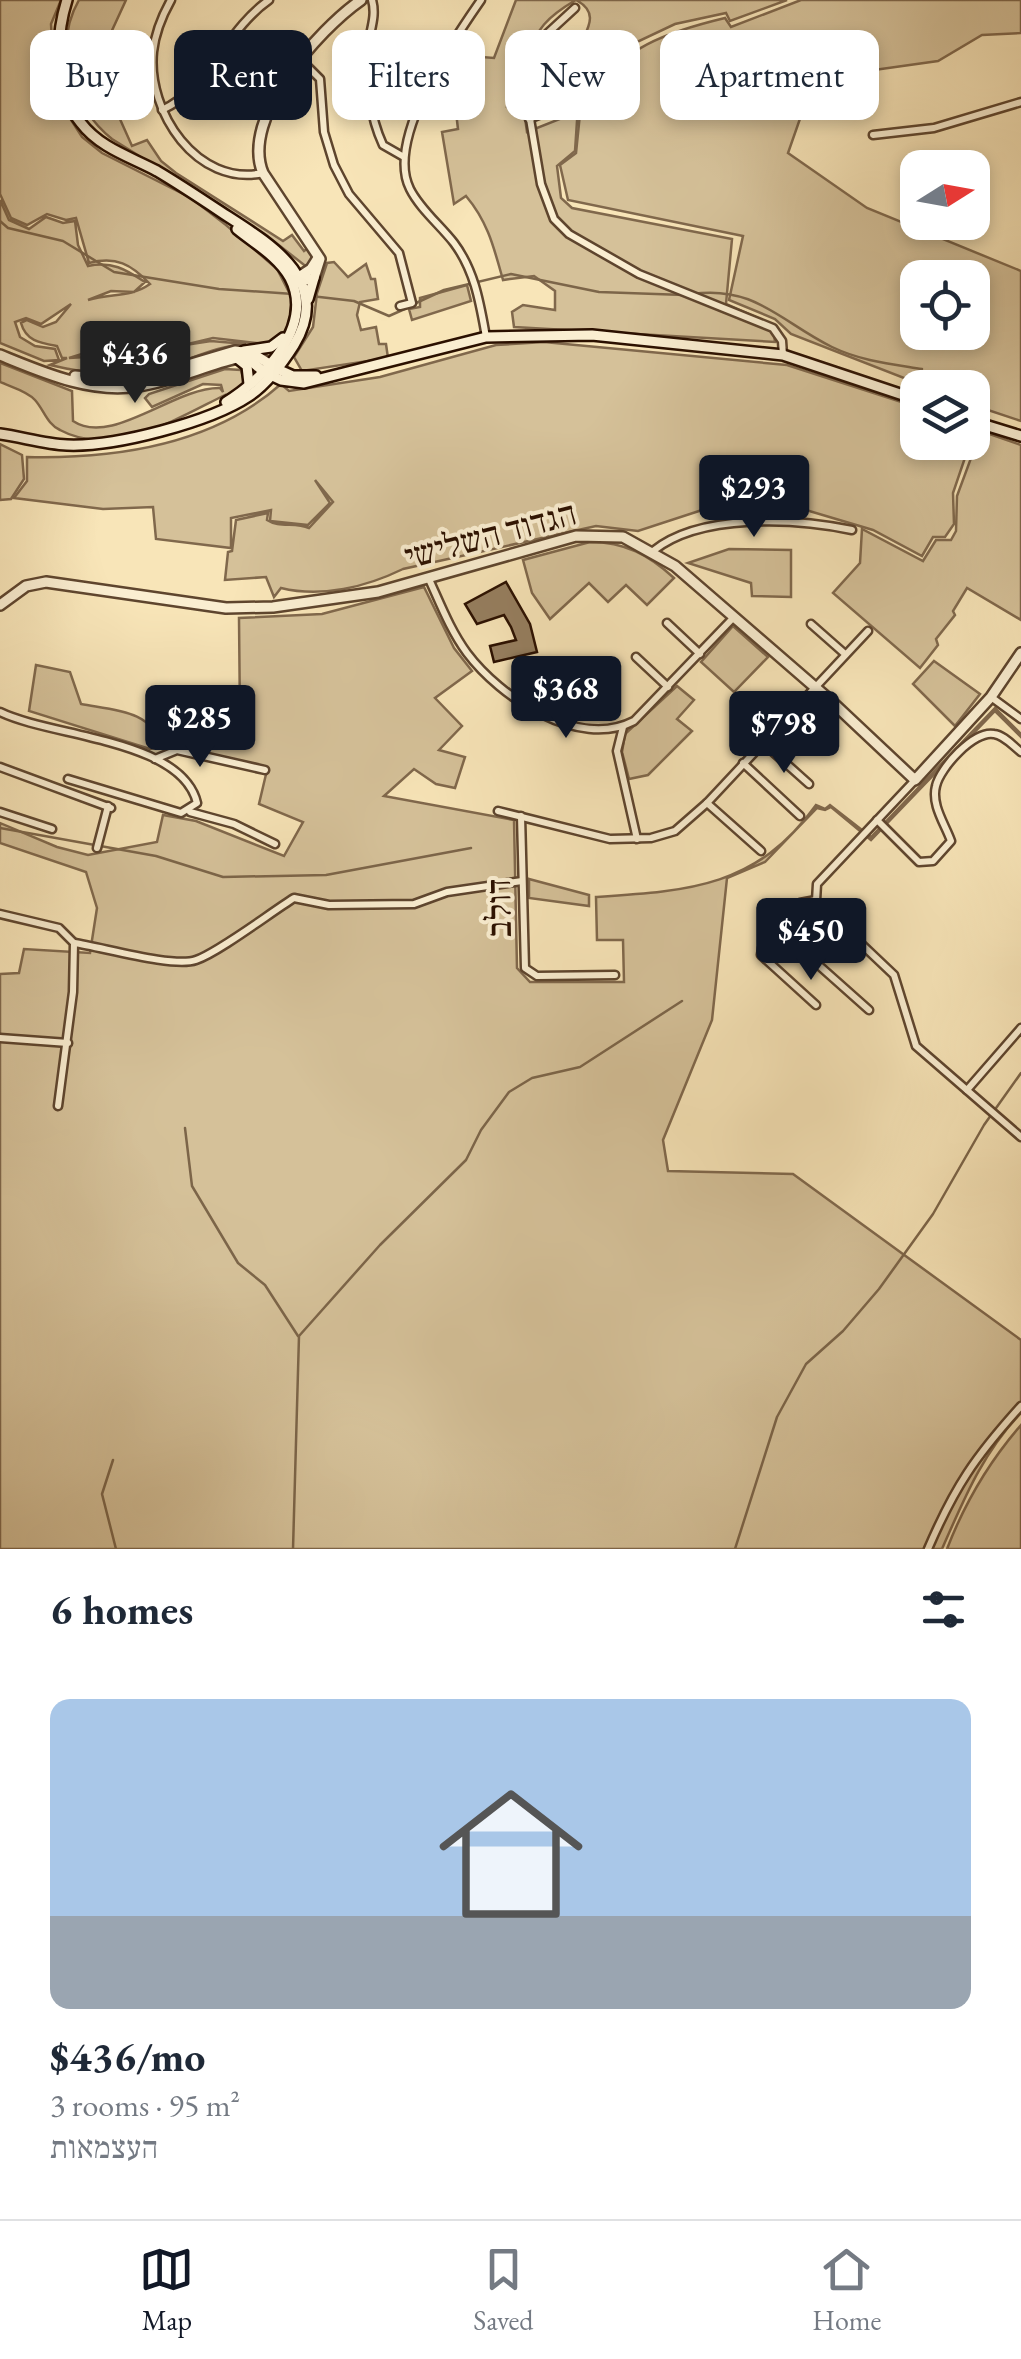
<!DOCTYPE html>
<meta charset="utf-8">
<style>
:root{--surface:#fff;--page:#f6f6f7;--text:#1f2937;--muted:#747a83;--line:#e0e1e3;--accent:#111827}
body{margin:0;font-family:"EB Garamond","Frank Ruhl Libre",serif;background:var(--page);color:var(--text);height:100vh;display:flex;flex-direction:column;font-size:38px;white-space:nowrap}
*{box-sizing:border-box;margin:0}
p{font-size:32px;color:var(--muted)}
.icon{flex:none;width:55px;height:55px;fill:none;stroke:currentColor;stroke-width:2;stroke-linecap:round;stroke-linejoin:round}
.map{position:relative;height:1549px;overflow:hidden}
.details{display:flex;flex-direction:column;background:var(--surface);flex:1}
.details>*{flex:none}
.top-card{position:absolute;left:30px;top:30px;width:962px;height:90px;display:flex;gap:20px}
.needle{width:65px;rotate:79deg}
.tools{position:absolute;left:900px;top:150px;display:grid;gap:20px}
.tools a{display:grid;place-items:center;width:90px;height:90px;border-radius:20px;background:var(--surface);box-shadow:0 5px 15px #0003;font-size:50px}
.price{position:absolute;translate:-50% -85px;padding:0 22px;border-radius:10px;background:var(--accent);color:#fff;font-size:32px;line-height:65px;filter:drop-shadow(0 2px 5px #0008)}
.price::after{content:'';position:absolute;left:50%;top:60px;width:30px;height:22px;margin-left:-15px;background:inherit;clip-path:polygon(0 0,100% 0,50% 100%)}
.price.current{background:#222;color:#fff}
ul{padding:0;list-style:none}
li{display:grid;align-content:center;gap:20px;height:530px;padding:0 50px}
li span{display:grid;place-items:center;height:310px;border-radius:20px;color:#555}
li>.icon{margin-inline-start:auto}
span .icon{width:180px;height:180px;fill:#fffc;stroke-width:1}
li b{font-size:42px}
h2{display:flex;justify-content:space-between;align-items:center;height:120px;padding:0 50px;font-size:42px}
.tag{padding:0 35px;border-radius:20px;background:var(--surface);box-shadow:0 5px 15px #0003;font-size:35px;line-height:90px}
.tag.current{background:var(--accent);color:#fff}
.dock{display:flex;justify-content:space-around;align-items:center;height:140px;border-top:2px solid var(--line);background:var(--surface);font-size:28px;color:var(--muted)}
.dock a{display:grid;justify-items:center;gap:5px}
.dock .current{color:var(--accent)}
.map>svg:first-child{display:block}
.green{fill:#d5c199;stroke:#80684c;stroke-width:2.5;fill-rule:evenodd}
.lines{fill:none;stroke-linecap:round;stroke-linejoin:round}
.stream{stroke:#7c6549;stroke-width:2.5}
.building{fill:#967f60;stroke:#2b1000;stroke-width:2.5}
.minor-casing{stroke:#5e452e;stroke-width:11}
.tertiary-casing{stroke:#5e452e;stroke-width:14}
.secondary-casing{stroke:#2b1000;stroke-width:14}
.minor{stroke:#faeed1;stroke-width:6}
.tertiary{stroke:#faeed1;stroke-width:9}
.secondary{stroke:#faeed1;stroke-width:9}
.labels{text-anchor:middle;dominant-baseline:central;stroke-width:8;stroke-linejoin:round;paint-order:stroke}
.street-label{font-size:35px;fill:#2b1000;stroke:#faeed1}
</style>
<div class="map">
<svg width="1021" height="1549" viewBox="0 0 1021 1549">
<rect width="100%" height="100%" fill="#f8e5b8"/>
<filter id="stains"><feTurbulence type="fractalNoise" baseFrequency=".002" numOctaves="4"/><feColorMatrix values="0 0 0 0 .2 0 0 0 0 .09 0 0 0 0 .02 0 0 0 .5 -.17"/></filter>
<radialGradient id="worn" r=".72"><stop offset=".6" stop-color="#630" stop-opacity="0"/><stop offset="1" stop-color="#630" stop-opacity=".3"/></radialGradient>
<g class="green">
<path d="M0 0H61L51 24 53 61 64 109 82 137 102 153 191 198 226 225 277 269 293 300 287 332 265 344 213 338 163 350 138 362 105 354 85 353 69 358 102 356 137 366 185 345 211 341 246 344C215 346 191 360 161 368 123 378 88 374 50 365L67 358H62L57 346C40 343 26 341 21 323L27 320 43 327 56 322 71 304 41 324 26 318 15 322 20 337 35 346 55 349 59 360 44 361 0 343V200L9 220 29 229 46 217 63 223 75 221 78 245 88 266C112 261 125 269 145 282L134 292 111 291 88 300C112 293 130 298 150 284 131 264 116 256 89 263L76 218 66 220 47 214 27 225 11 218 0 194Z"/>
<path d="M79 0H126L103 50 108 55 115 108 132 146 147 140 161 161 176 173 283 241 292 235 304 251 308 248 313 254 308 268 266 235 112 139C72 107 52 47 79 0Z"/>
<path d="M516 0H787L730 21 726 13 675 24 622 49 578 94C577 81 574 63 578 51 585 31 602 14 576 0 550 15 533 30 527 61L515 59 507 107 524 111 527 132 565 117 578 106 575 151 557 166 561 198 572 208 732 239 726 304 773 325 775 342 514 327 512 312 523 305 555 310V291L534 276 503 280C494 248 488 222 466 196L454 204 442 132 458 129 456 112 467 110 482 57 494 58Z"/>
<path d="M801 0H1021V33L982 35 938 61 867 71 817 70 788 153 867 208 1021 271V421L973 405 972 388 927 387 791 334 775 319 729 300 743 236 568 200 560 165 576 153 582 94C632 47 658 34 725 18L731 27ZM918 278H972V332H918Z"/>
<polygon points="334,262 348,277 366,264 371,279 375,279 378,299 360,302 357,315 361,330 376,327 379,344 386,344 388,358 302,371 294,357 313,327 317,293 327,263"/>
<polygon points="467,285 471,301 412,320 409,309 420,307 420,298"/>
<path d="M544 342 787 365 917 407 918 442 970 443 953 493 954 524 945 537H933L922 556 873 530 806 510 737 506 731 470 703 476 705 509 638 531 596 526 403 569C366 587 322 598 281 588L274 597 266 577 225 580 228 552 232 551 236 520 268 513 267 520C279 528 295 522 309 528L333 502 315 480 330 503 308 525 270 521 271 510 231 518V548L156 539 153 507 103 509 14 498 27 481V457C114 459 213 445 281 384L289 391 380 377 496 345Z"/>
<path d="M0 363 72 391 73 421C112 447 174 387 220 388L223 392 221 385 203 384 152 407 145 398 149 394 225 369 241 370 245 385 227 399 225 395C178 418 113 459 60 430 47 424 44 410 35 400 27 391 11 387 0 382Z"/>
<polygon points="981,431 1021,445 1021,620 967,588 953,611 955,615 936,639 938,645 920,668 833,593 860,563 862,529 923,561 936,540 951,540 956,531 957,496"/>
<polygon points="0,444 22,455 24,479 11,499 0,500"/>
<path d="M590 542C625 542 649 555 674 578L647 605 626 585 608 602 589 583 550 619 532 593 523 560Z"/>
<polygon points="729,549 791,550 791,597 752,596 751,583 688,563"/>
<path d="M424 587 454 648 472 671 435 698 462 726 439 750 465 757 455 788 436 784 414 769 384 796 514 820 517 968 530 982H624L623 940H597L596 897C690 891 757 887 816 805L825 809 830 805 871 837 995 708 1021 734V737L995 711 871 840 831 807 825 810 817 808 765 862 727 878 712 1020 663 1140 668 1171 793 1174 1021 1340V1413C983 1452 964 1499 942 1549H0V974L19 973 24 949 90 953 97 908 86 872 0 843V823L57 847 88 855 157 842 163 815 196 821 284 856 303 822 259 804 267 770 172 747V731L240 718 239 618 322 614Z"/>
<polygon points="733,626 768,657 734,692 701,662"/>
<polygon points="934,661 980,694 955,726 913,684"/>
<path d="M36 665 70 672 81 704C113 710 154 710 161 747L150 749 29 711Z"/>
<polygon points="677,686 694,700 677,719 692,731 648,775 629,779 622,752 625,734"/>
<polygon points="529,879 589,895 589,906 529,898"/>
<path d="M1021 1425V1549H947C965 1502 988 1463 1021 1425Z"/>
</g>
<g class="lines">
<g class="stream">
<polyline points="0,221 8,228 63,241 114,272 219,289 293,294"/>
<path d="M692 294C755 285 781 322 832 347 861 361 891 364 922 369"/>
<polyline points="311,296 354,301 389,316 407,308"/>
<polyline points="414,304 444,290 511,274 599,292 684,295"/>
<polyline points="0,828 156,856 223,877 326,875 471,848"/>
<polyline points="185,1128 192,1186 238,1263 265,1285 298,1336"/>
<polyline points="113,1460 102,1494 116,1549"/>
<polyline points="293,1549 299,1336 380,1245 466,1160 481,1130 509,1092 532,1078 580,1067 682,1001"/>
<polyline points="735,1549 777,1417 806,1364 843,1331 879,1289 933,1214 984,1125 1021,1073"/>
</g>
</g>
<polygon class="building" points="506,582 530,624 537,652 494,662 490,646 516,640 511,627 504,615 477,624 465,604"/>
<g class="lines">
<defs>
<g id="minor">
<path d="M171 0C162 16 155 33 153 52 147 112 197 187 263 173"/>
<path d="M372 0C377 17 369 32 368 48 365 79 370 117 383 145L404 157"/>
<path d="M481 0C453 40 385 140 410 189 420 209 440 225 454 243 475 271 480 304 486 337"/>
<polyline points="575,8 537,43 528,107 541,184 554,219 569,234 639,274 773,328 782,341 783,355"/>
<polyline points="301,60 320,79 324,132 334,165 349,194 399,253 412,303 400,306"/>
<path d="M162 110C208 89 226 30 269 0"/>
<polyline points="529,119 549,111 548,71"/>
<polyline points="873,135 934,128 1021,102"/>
<path d="M653 551C700 513 795 518 852 530"/>
<path d="M428 577C440 603 450 630 467 653 500 697 578 750 634 721L734 617"/>
<polyline points="667,623 700,654"/>
<polyline points="811,624 845,654"/>
<polyline points="636,657 668,687"/>
<polyline points="991,697 1021,719"/>
<path d="M0 712C51 737 182 739 197 803L181 813 68 779"/>
<polyline points="623,727 617,751 637,839"/>
<polyline points="762,742 809,784"/>
<polyline points="155,759 177,750 265,770"/>
<polyline points="743,763 800,816"/>
<polyline points="0,767 111,808"/>
<polyline points="915,780 817,884 816,901 894,975 916,1046 1021,1137"/>
<polyline points="707,803 761,851"/>
<polyline points="498,811 610,839 651,838 675,831 707,803 868,631"/>
<polyline points="0,812 52,829"/>
<polyline points="190,812 234,824 275,844"/>
<polyline points="521,816 525,968 537,976 615,975"/>
<path d="M877 820 919 862 933 861 951 841C945 824 931 805 936 786 940 768 974 730 994 734 1004 735 1013 746 1021 752"/>
<polyline points="97,848 108,806"/>
<polyline points="816,900 800,903 762,948 761,955 816,1005"/>
<polyline points="0,914 59,928 74,943 73,992 58,1106"/>
<polyline points="778,929 869,1010"/>
<path d="M74 943C102 947 173 968 196 960 219 952 270 913 294 898L329 905 414 904 447 892 522 881"/>
<polyline points="0,1038 68,1043"/>
<polyline points="967,1090 1021,1028"/>
<path d="M928 1549C955 1486 975 1457 1021 1406"/>
</g>
<g id="tertiary">
<polyline points="294,280 311,269 318,258"/>
<path d="M295 282 314 278 320 259 263 173C240 118 318 30 361 0"/>
<path d="M0 355C42 372 91 394 138 386 172 381 204 366 237 358L251 361 264 372"/>
<polyline points="75,376 134,381 235,351 252,353 271,365"/>
<polyline points="0,605 26,586 46,582 226,608 273,607 378,592 576,536 623,537 675,566 831,701 915,780 991,697 1021,653"/>
</g>
<g id="secondary">
<polyline points="308,299 314,278"/>
<polyline points="244,351 271,347 283,338"/>
<polyline points="237,358 247,366 249,384"/>
<polyline points="273,367 293,376 316,376"/>
<polyline points="264,372 281,380 304,383 486,337 592,335 783,355 918,400"/>
<path d="M226 402C263 380 315 326 290 278 279 257 254 243 237 229"/>
<polyline points="972,421 1021,436"/>
<path d="M0 434C22 437 45 444 67 445 115 447 210 422 249 396 268 383 282 364 294 345 334 280 269 243 221 212 200 198 179 184 157 171 131 157 100 148 81 123 54 91 55 38 67 0"/>
</g>
</defs>
<use href="#minor" class="minor-casing"/>
<use href="#tertiary" class="tertiary-casing"/>
<use href="#secondary" class="secondary-casing"/>
<use href="#minor" class="minor"/>
<use href="#tertiary" class="tertiary"/>
<use href="#secondary" class="secondary"/>
</g>
<g class="labels">
<g class="street-label">
<text transform="translate(490 534) rotate(-15)">הגדוד השלישי</text>
<text transform="translate(498 908) rotate(-91)">דולב</text>
</g>
</g>
<rect width="100%" height="100%" filter="url(#stains)"/>
<rect width="100%" height="100%" fill="url(#worn)"/>
</svg>
<div class="tools">
<a><svg class="needle" viewBox="-14 -14 28 28"><path d="M0-13l5 13h-10z" fill="#e53935"/><path d="M0 13l5-13h-10z" fill="#747a83"/></svg></a>
<a><svg class="icon" aria-label="locate" viewBox="0 0 24 24"><circle cx="12" cy="12" r="6"/><path d="M12 2v4M12 18v4M2 12h4M18 12h4"/></svg></a>
<a><svg class="icon" aria-label="layers" viewBox="0 0 24 24"><path d="M12 4l9 5-9 5-9-5zM3 14l9 5 9-5"/></svg></a>
</div>
<b class="price current" style="left:135px;top:406px">$436</b>
<b class="price" style="left:754px;top:540px">$293</b>
<b class="price" style="left:566px;top:741px">$368</b>
<b class="price" style="left:200px;top:770px">$285</b>
<b class="price" style="left:784px;top:776px">$798</b>
<b class="price" style="left:811px;top:983px">$450</b>
<div class="top-card">
<a class="tag">Buy</a>
<a class="tag current">Rent</a>
<a class="tag">Filters</a>
<a class="tag">New</a>
<a class="tag">Apartment</a>
</div>
</div>
<section class="details">
<h2>6 homes<svg class="icon" aria-label="filters" viewBox="0 0 24 24"><path d="M4 7h16M4 17h16"/><circle cx="9" cy="7" r="2"/><circle cx="15" cy="17" r="2"/></svg></h2>
<ul>
<li><span style="background:linear-gradient(#a9c7e8 70%,#9aa5b1 0)"><svg class="icon" aria-label="home" viewBox="0 0 24 24"><path d="M3 11l9-7 9 7M6 9v11h12V9"/></svg></span><div><b>$436/mo</b><p>3 rooms · 95 m²</p><p>העצמאות</p></div></li>
</ul>
</section>
<nav class="dock">
<a class="current"><svg class="icon" aria-label="map" viewBox="0 0 24 24"><path d="M3 6l6-2 6 2 6-2v14l-6 2-6-2-6 2zM9 4v14M15 6v14"/></svg>Map</a>
<a><svg class="icon" aria-label="saved" viewBox="0 0 24 24"><path d="M7 4h10v16l-5-4-5 4z"/></svg>Saved</a>
<a><svg class="icon" aria-label="home" viewBox="0 0 24 24"><path d="M3 11l9-7 9 7M6 9v11h12V9"/></svg>Home</a>
</nav>
